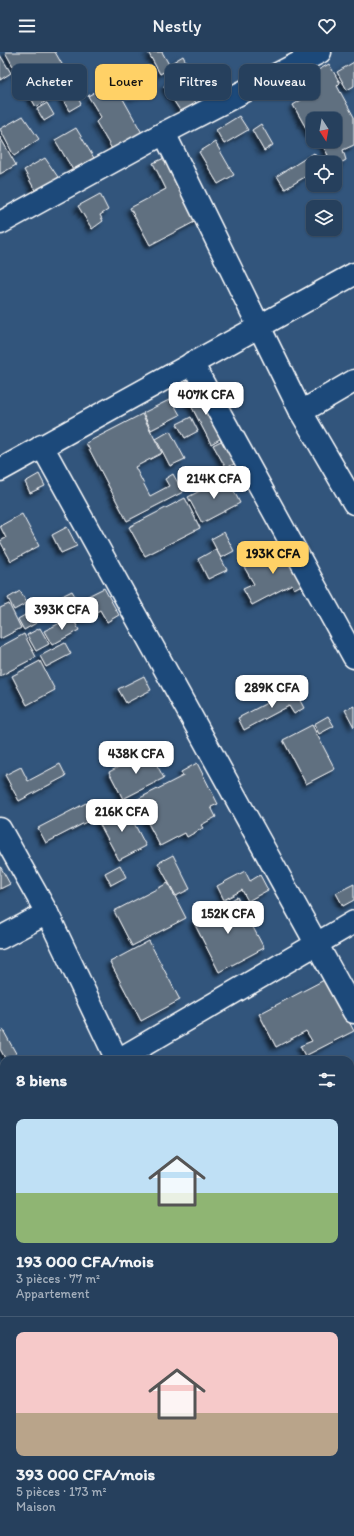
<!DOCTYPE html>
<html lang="fr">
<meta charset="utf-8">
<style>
:root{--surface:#26405d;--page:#324b66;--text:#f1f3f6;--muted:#a4afbc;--line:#425972;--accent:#ffd166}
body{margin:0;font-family:Itim,sans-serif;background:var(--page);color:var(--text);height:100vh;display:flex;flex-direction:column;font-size:15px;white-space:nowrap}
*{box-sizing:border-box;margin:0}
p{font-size:13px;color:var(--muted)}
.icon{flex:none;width:22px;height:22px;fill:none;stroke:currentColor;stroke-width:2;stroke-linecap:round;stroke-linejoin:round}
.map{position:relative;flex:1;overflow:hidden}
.side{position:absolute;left:0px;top:1004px;width:354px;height:480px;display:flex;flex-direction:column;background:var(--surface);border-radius:12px 12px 0 0;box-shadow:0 1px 3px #0004,0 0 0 1px var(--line)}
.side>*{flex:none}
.top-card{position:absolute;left:12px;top:12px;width:330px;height:36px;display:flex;gap:8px}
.needle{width:26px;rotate:169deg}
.buttons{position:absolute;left:306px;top:60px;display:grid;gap:8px}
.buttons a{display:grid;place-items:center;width:36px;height:36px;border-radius:8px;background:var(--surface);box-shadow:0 1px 3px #0004,0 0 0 1px var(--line);font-size:20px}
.price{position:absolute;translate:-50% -34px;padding:0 9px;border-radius:8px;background:#fff;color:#222;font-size:13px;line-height:26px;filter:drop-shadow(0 1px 2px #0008)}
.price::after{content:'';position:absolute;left:50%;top:24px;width:12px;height:9px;margin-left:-6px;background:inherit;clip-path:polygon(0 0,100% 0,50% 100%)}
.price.on{background:var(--accent);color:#111}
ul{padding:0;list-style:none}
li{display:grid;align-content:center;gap:8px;height:212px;padding:0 16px}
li+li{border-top:1px solid var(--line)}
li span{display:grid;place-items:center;height:124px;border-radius:8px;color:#555}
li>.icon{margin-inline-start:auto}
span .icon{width:72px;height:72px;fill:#fffc;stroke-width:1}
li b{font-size:17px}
h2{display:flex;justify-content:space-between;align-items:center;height:48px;padding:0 16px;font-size:17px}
.tag{padding:0 14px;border-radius:8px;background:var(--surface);box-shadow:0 1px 3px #0004,0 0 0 1px var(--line);font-size:14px;line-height:36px}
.tag.on{background:var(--accent);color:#111}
header{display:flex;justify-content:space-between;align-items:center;height:52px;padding:0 16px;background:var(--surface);font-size:18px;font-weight:600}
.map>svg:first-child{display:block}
.building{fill:#607080;stroke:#fff;filter:url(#shadow)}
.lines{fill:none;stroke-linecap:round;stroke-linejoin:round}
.minor-casing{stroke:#fff;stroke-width:25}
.tertiary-casing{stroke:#fff;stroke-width:25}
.minor{stroke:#1f4a7a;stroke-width:22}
.tertiary{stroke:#1f4a7a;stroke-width:22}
</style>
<header><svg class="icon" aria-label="menu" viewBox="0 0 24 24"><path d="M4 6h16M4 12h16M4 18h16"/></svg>Nestly<svg class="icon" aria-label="heart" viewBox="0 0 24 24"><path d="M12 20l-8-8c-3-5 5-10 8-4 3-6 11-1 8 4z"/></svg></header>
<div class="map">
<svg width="354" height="1484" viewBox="0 0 354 1484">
<defs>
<filter id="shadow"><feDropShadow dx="-3.5" dy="3.5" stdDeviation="2" flood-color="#0009"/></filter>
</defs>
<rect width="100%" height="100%" fill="#32557c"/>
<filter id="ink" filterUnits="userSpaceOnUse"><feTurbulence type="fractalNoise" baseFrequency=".025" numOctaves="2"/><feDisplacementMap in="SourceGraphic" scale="8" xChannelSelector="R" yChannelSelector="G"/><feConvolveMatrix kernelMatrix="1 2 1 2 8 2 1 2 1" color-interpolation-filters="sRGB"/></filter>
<g filter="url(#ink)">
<g class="building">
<polygon points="5,0 55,0 74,33 36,55"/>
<polygon points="148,0 162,0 171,16 160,22"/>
<polygon points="0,3 11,21 0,28"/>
<polygon points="183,4 188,14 178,20 173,10"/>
<polygon points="354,10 354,34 347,38 337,20"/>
<polygon points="329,12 340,31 337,34 354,65 354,93 343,98 346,108 335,114 335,111 328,111 325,105 328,103 320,89 335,89 335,67 313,67 313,84 311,85 293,53 319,37 311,22"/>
<polygon points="179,24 196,51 181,60 164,34"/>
<polygon points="113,29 142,81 112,97 96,70 101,65 88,44"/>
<polygon points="137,30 143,41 133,45 127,35"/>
<polygon points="74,38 81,52 69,59 61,44"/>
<polygon points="47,51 54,63 44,69 37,57"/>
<polygon points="23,64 39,87 14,104 0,77"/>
<polygon points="239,64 248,78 224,92 216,78"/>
<polygon points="261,72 273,93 264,99 252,78"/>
<polygon points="76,76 94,106 73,118 55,88"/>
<polygon points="0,85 16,113 0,122"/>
<polygon points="215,90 234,123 218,132 199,100"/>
<polygon points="314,101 320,111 313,111 313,120 285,137 277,124"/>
<polygon points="169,104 202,166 150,193 130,156 166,137 153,111"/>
<polygon points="45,106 60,128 36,140 24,118"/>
<polygon points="100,142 108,158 100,163 103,169 92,177 78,154"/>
<polygon points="200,336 225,384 211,392 186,344"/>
<polygon points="171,347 180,363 151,378 143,361"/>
<polygon points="142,362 162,401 135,415 150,444 169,434 165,427 173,422 183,440 127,469 86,391"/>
<polygon points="191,365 198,379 185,386 177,372"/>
<polygon points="170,379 185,407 170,414 156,387"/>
<polygon points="227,386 240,409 226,416 213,393"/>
<polygon points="39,422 45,434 30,441 25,430"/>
<polygon points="227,425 240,451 202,471 188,445"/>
<polygon points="185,446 200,476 145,504 129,475"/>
<polygon points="22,462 39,494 11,509 0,489 6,486 0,474"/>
<polygon points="67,475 77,494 61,501 52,483"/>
<polygon points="224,480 234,499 221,506 211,487"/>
<polygon points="287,493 307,530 294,537 292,532 252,553 243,537 254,532 244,515"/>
<polygon points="216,497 227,518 208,527 198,507"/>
<polygon points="104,536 119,563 107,570 100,558 76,571 62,544 72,539 78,549"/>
<polygon points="20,539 27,551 14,558 8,546"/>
<polygon points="9,552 21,576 0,587 0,556"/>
<polygon points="32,559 38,570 24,578 18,567"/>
<polygon points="72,565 79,578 52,593 44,579"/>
<polygon points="40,576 49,592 36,599 27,583"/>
<polygon points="24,582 36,605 0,624 0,595"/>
<polygon points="65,591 71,602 46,615 40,604"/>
<polygon points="40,609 55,638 27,653 12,624"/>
<polygon points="144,624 151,638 126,651 118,637"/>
<polygon points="294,637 304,656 294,662 289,654 244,678 238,666"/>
<polygon points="354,654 354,675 345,658"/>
<polygon points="328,664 334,674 319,682 314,672"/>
<polygon points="312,673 335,717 306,732 283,688"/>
<polygon points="149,699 164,726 123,747 109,720"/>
<polygon points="197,711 218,752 211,755 216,765 201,773 203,776 187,785 185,781 160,794 136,748 183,724 181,720"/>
<polygon points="60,712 66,724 19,749 5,723 21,715 28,729"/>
<polygon points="86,751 94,766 46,791 38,776"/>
<polygon points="125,754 146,794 119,808 98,769"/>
<polygon points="173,803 190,837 176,844 158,811"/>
<polygon points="120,813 126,825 111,833 105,821"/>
<polygon points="0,814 10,832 0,837"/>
<polygon points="245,819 250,829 260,823 268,838 248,849 242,838 224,848 217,834"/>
<polygon points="168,831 186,866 132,894 114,859"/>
<polygon points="354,832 354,848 343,854 336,841"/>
<polygon points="237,845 264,896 219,920 193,869"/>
<polygon points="149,889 180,948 141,969 110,910"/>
<polygon points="326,927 354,979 305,1004 300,994 312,989 306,979 276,995 259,962"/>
<polygon points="3,978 18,1005 12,1008 6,1008 0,997 0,980"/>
<polygon points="4,1032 4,1046 0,1048 0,1033"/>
<polygon points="4,1340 4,1374 0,1376 0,1342"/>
<polygon points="4,1376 4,1412 0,1415 0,1378"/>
<polygon points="47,1480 69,1480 71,1484 39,1484"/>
<polygon points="270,1480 321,1480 314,1484 272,1484"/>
</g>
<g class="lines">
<defs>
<g id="minor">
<polyline points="164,81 301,360 354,451"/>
<polyline points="0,171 164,81 320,0"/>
<polyline points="192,311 354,605"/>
<polyline points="301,360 354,329"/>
<polyline points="42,394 354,960"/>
<polyline points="0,777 47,861 117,1008"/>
<polyline points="0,886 47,861"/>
<polyline points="118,1008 354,870"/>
<polyline points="0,1206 4,1213"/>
<polyline points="350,1403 354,1411"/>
<polyline points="0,1431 4,1429"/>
<polyline points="90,1484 97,1480"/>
</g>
<polyline id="tertiary" points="0,418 354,222"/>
</defs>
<use href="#minor" class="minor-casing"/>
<use href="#tertiary" class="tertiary-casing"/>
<use href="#minor" class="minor"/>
<use href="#tertiary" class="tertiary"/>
</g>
</g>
</svg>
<div class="buttons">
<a><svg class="needle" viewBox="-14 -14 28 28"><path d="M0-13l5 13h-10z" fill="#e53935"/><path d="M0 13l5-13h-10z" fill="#a4afbc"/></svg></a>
<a><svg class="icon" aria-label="locate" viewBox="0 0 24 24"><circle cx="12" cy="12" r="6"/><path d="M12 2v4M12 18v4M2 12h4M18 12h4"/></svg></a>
<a><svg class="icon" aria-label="layers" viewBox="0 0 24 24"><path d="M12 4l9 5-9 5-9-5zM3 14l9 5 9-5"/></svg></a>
</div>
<b class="price" style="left:206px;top:364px">407K CFA</b>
<b class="price" style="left:214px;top:448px">214K CFA</b>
<b class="price on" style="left:273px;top:523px">193K CFA</b>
<b class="price" style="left:62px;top:579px">393K CFA</b>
<b class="price" style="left:272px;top:657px">289K CFA</b>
<b class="price" style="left:136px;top:723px">438K CFA</b>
<b class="price" style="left:122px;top:781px">216K CFA</b>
<b class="price" style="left:228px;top:883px">152K CFA</b>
<div class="top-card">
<a class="tag">Acheter</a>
<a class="tag on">Louer</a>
<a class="tag">Filtres</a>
<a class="tag">Nouveau</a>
</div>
<section class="side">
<h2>8 biens<svg class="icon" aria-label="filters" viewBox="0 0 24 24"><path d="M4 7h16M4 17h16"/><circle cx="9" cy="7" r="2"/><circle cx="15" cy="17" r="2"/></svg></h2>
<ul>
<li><span style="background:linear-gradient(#bfe0f5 60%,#8fb573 0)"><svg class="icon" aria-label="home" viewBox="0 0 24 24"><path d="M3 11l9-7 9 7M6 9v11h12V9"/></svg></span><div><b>193 000 CFA/mois</b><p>3 pièces · 77 m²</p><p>Appartement</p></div></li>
<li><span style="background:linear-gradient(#f6c9c9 65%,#b9a48a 0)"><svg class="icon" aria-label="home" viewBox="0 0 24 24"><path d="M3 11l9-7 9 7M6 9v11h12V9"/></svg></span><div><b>393 000 CFA/mois</b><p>5 pièces · 173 m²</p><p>Maison</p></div></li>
</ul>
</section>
</div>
